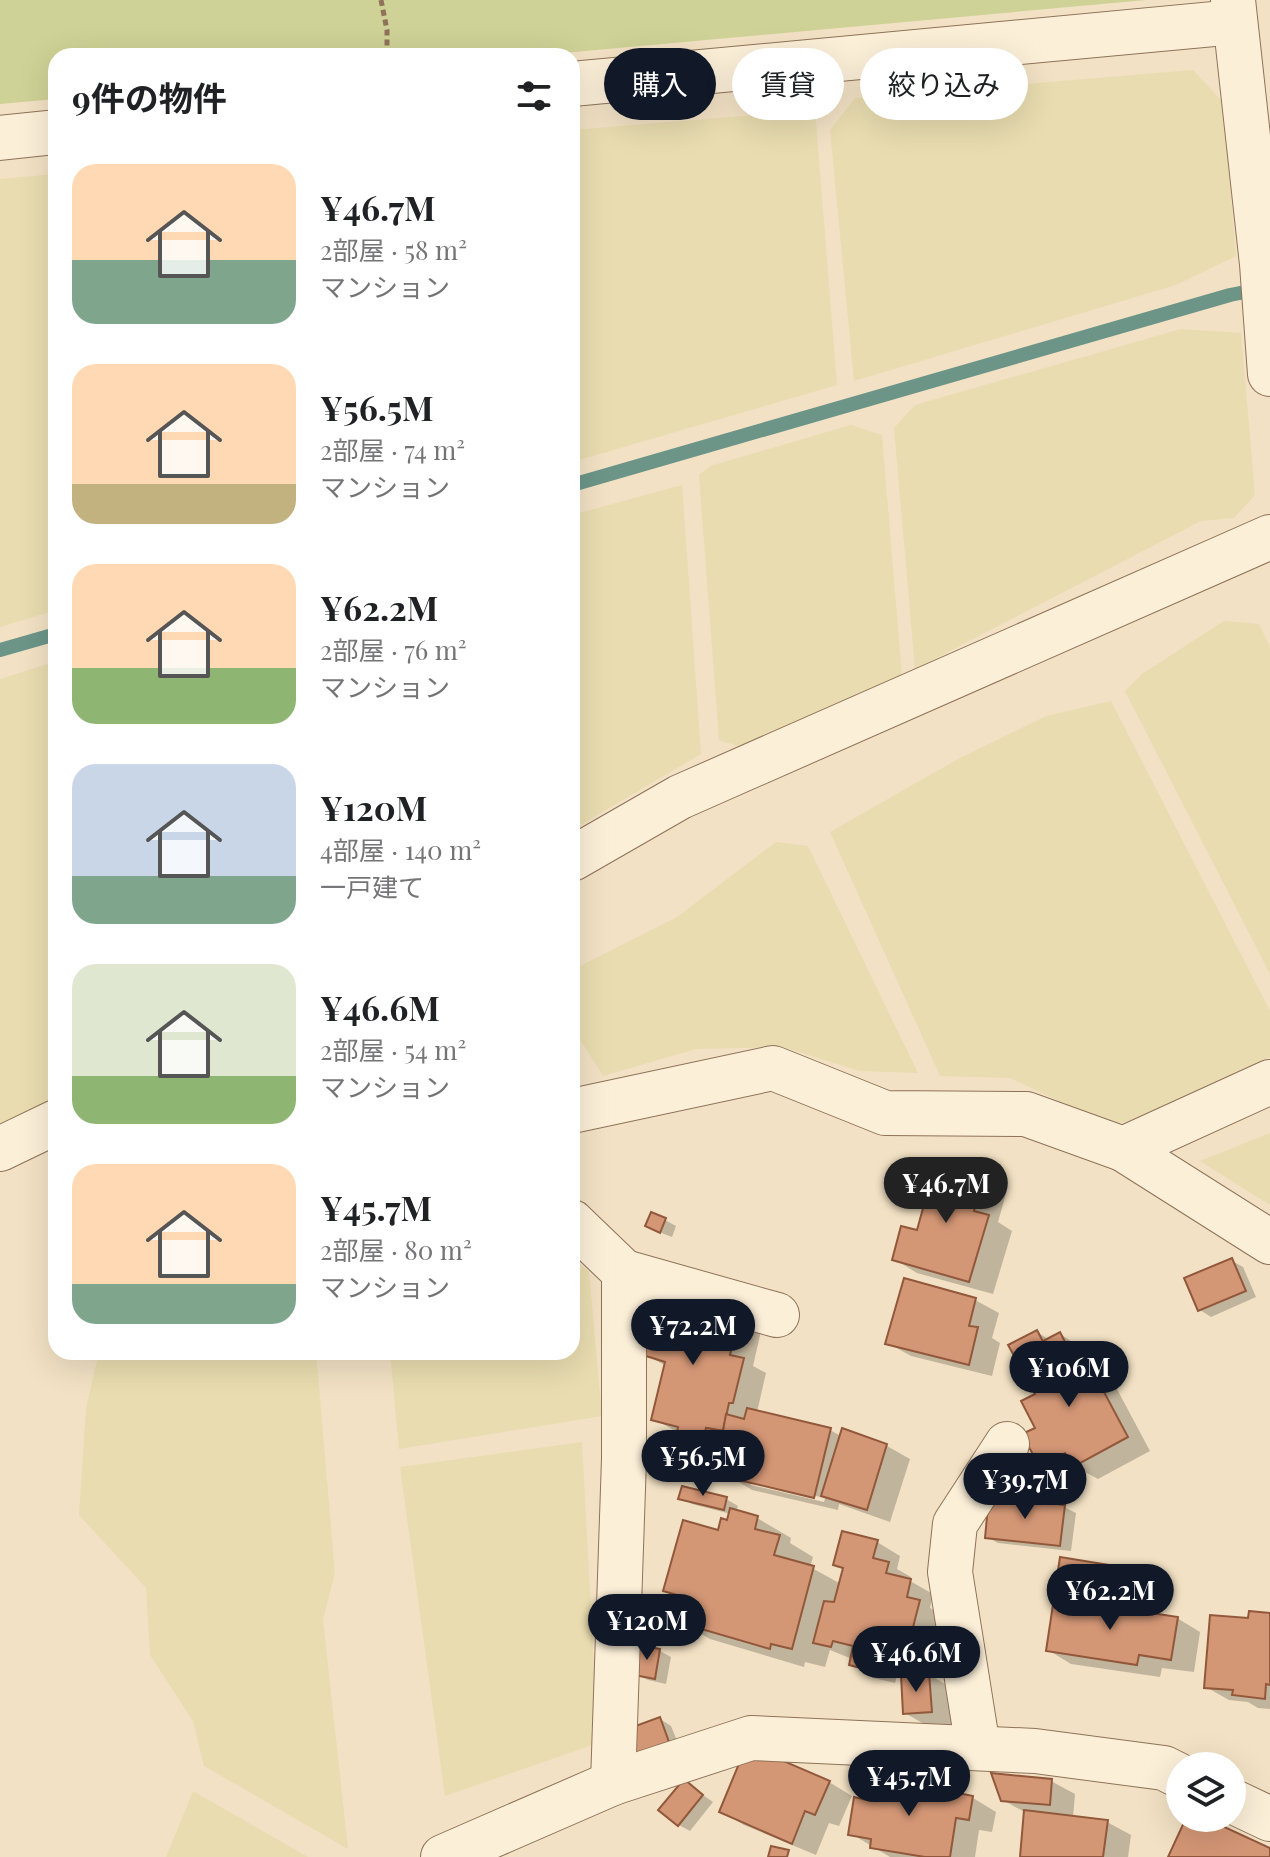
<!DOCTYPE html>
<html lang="ja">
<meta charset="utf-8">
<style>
:root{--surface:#fff;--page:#f6f6f6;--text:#202124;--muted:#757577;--accent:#111827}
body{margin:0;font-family:"Playfair Display","Noto Sans JP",serif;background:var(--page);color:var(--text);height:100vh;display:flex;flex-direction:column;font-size:30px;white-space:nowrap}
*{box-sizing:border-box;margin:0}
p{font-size:26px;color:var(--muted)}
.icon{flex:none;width:44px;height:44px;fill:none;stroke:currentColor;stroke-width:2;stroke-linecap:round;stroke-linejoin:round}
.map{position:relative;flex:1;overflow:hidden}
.sheet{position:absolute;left:48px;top:48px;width:532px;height:1312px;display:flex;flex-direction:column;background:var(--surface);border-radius:24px;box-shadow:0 8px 32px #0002}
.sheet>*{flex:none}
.top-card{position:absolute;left:604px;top:48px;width:546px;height:72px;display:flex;gap:16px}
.tools{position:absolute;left:1166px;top:1752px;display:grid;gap:16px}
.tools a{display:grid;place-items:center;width:80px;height:80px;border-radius:50%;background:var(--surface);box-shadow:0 8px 32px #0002;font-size:40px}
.price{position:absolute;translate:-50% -68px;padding:0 18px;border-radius:28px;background:var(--accent);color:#fff;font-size:26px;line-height:52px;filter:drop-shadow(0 2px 4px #0008)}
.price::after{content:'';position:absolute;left:50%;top:48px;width:24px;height:18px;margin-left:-12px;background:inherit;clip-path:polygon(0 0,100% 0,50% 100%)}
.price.selected{background:#222;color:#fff}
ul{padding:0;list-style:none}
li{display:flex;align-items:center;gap:24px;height:200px;padding:0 24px}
li span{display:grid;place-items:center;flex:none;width:224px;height:160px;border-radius:24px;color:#555}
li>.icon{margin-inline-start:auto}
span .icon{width:96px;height:96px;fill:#fffc;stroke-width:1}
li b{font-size:34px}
h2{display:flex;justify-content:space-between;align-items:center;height:96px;padding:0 24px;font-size:34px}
.pill{padding:0 28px;border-radius:36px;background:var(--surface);box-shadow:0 8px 32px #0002;font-size:28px;line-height:72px}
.pill.selected{background:var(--accent);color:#fff}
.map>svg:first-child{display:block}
.farmland{fill:#e9dcb0}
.green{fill:#cfd296}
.shadow{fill:#0003;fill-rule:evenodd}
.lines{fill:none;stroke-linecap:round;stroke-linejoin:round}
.stream{stroke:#6c9588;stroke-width:14}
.building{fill:#d49776;stroke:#91583b;stroke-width:2}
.minor-casing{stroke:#8f7258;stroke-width:46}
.path{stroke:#8f7258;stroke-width:5;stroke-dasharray:6 4;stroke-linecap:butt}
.minor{stroke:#fcefd8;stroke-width:44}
</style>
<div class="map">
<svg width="1270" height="1857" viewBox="0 0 1270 1857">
<rect width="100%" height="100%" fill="#f2e1c4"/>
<g class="farmland">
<polygon points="1193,70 1223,102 1236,256 1176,285 854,381 830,130 855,98"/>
<polygon points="815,110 837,385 572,462 572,130"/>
<polygon points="56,174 56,610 0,627 0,179"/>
<polygon points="1181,329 1241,333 1255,495 1234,518 1201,521 915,669 894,428 915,405"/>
<polygon points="851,425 882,435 902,677 744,748 719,740 699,475 710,466"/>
<polygon points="682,485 701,754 572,830 572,515"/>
<polygon points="1224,621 1259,624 1270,647 1270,974 1125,691 1142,674"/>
<polygon points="54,662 56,664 56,1106 0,1132 0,679"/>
<polygon points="1111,701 1270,1011 1270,1057 1161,1115 1109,1125 1010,1078 940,1076 830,832 958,759 1046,716"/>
<polygon points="776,842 808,846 918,1073 860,1071 782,1047 696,1049 603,1076 572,1027 572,970 677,917"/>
<polygon points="1270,1133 1270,1205 1200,1161"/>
<polygon points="572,1259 589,1272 602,1416 399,1449 390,1352 572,1352"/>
<polygon points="99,1352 316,1352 335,1573 323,1620 348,1849 204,1766 193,1721 150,1655 146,1588 79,1515 86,1408"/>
<polygon points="582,1442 598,1743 445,1796 400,1467"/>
<polygon points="193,1791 308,1857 166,1857"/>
</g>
<polygon class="green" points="0,0 1146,0 530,56 56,56 56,99 0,104"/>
<g class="shadow">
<polygon points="984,1177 1007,1190 998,1222 1012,1231 993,1294 917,1273 894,1259 918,1233"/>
<polygon points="665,1220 676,1226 672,1237 659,1232"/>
<polygon points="1232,1261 1243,1267 1256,1297 1211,1317 1200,1310"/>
<polygon points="975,1300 999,1313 992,1338 1000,1343 992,1376 911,1356 888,1343"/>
<path d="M656 1301 761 1331 753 1366 766 1373 757 1412 830 1430 841 1436 843 1431 887 1446 910 1459 890 1522 839 1504 838 1510 752 1490 729 1476 733 1458 701 1451 678 1437 679 1433 654 1419 666 1366 645 1354ZM751 1481 825 1498 824 1502 751 1485Z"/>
<polygon points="1037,1332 1048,1339 1060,1334 1102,1361 1150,1451 1098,1479 1081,1470 1064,1478 1041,1465 1037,1428"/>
<polygon points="681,1498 726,1499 738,1506 736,1512 757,1518 791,1538 790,1543 813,1557 810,1567 841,1584 844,1570 835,1564 877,1542 900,1556 897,1569 911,1577 910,1581 933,1594 930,1608 942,1615 928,1674 952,1688 954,1724 929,1727 905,1713 914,1675 898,1672 895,1683 874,1678 851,1664 852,1659 830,1650 825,1667 805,1662 804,1667 710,1639 677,1620 680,1606 678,1597 666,1590 719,1533 728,1522 731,1514 692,1504"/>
<polygon points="1064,1507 1076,1513 1071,1551 998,1543 987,1537"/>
<polygon points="1062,1559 1128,1570 1151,1583 1146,1614 1177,1618 1200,1632 1194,1672 1162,1668 1160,1677 1071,1664 1048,1650"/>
<polygon points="1270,1615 1270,1709 1258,1708 1248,1702 1229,1700 1206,1687 1250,1620"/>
<polygon points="660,1651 671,1657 666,1684 648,1680 636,1674"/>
<polygon points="660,1719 671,1726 680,1748 641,1762"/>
<polygon points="877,1778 973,1798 996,1812 992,1832 979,1830 975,1857 890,1857 850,1833 872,1803"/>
<polygon points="1051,1781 1075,1794 1073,1818 1107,1822 1131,1835 1128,1857 1022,1857 1026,1813 1003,1800"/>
<polygon points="684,1782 713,1802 690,1831 679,1825"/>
<polygon points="829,1782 852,1796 839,1826 829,1823 816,1855 744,1825 721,1811"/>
</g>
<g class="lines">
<g class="stream">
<polyline points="572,485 1230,295 1260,289"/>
<polyline points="0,650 56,634"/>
</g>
</g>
<g class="building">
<polygon points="936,1161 985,1175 974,1211 989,1215 969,1282 892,1260 901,1226 917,1230"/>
<polygon points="651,1212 666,1218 660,1233 645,1226"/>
<polygon points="1232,1258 1246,1291 1198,1311 1184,1278"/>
<polygon points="904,1278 976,1298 969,1326 978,1327 969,1365 885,1344"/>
<polygon points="654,1299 739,1316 730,1355 744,1358 733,1403 729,1403 723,1431 706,1428 703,1445 676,1438 678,1427 651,1420 665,1362 643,1355"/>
<polygon points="1037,1330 1055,1365 1027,1379 1008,1345"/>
<polygon points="1060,1332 1069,1350 1079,1345 1128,1437 1073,1467 1065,1453 1039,1466 1022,1434 1035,1428 1021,1401 1035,1394 1027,1379 1055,1365 1043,1341"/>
<polygon points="747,1408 831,1428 814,1498 726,1477 733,1452 703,1445 706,1428 723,1431 726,1414 744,1419"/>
<polygon points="842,1428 887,1444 867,1510 821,1496"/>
<polygon points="682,1486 727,1497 724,1510 678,1499"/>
<polygon points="989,1496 1065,1505 1060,1546 985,1538"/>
<polygon points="730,1508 758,1516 755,1529 780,1535 774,1555 814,1566 792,1649 771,1644 770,1649 674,1621 678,1606 674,1605 677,1595 663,1591 683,1520 718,1530 721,1518 727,1520"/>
<polygon points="842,1531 878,1540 873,1558 889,1562 886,1573 911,1579 907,1597 920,1600 903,1666 875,1660 872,1671 849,1665 853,1646 833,1641 831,1647 813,1643 824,1601 834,1602 843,1568 833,1565"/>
<polygon points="1060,1557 1128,1568 1122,1608 1054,1598"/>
<polygon points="1054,1598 1178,1617 1171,1660 1139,1655 1137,1665 1046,1651"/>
<polygon points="1249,1611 1270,1613 1270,1685 1266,1684 1265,1699 1232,1695 1233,1690 1204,1688 1210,1615 1248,1618"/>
<polygon points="640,1645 660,1649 655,1679 634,1675"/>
<polygon points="929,1673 932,1712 903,1714 901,1675"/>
<polygon points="660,1717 669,1742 628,1757 619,1732"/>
<polygon points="758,1750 830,1781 815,1815 805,1811 792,1844 719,1812 743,1754"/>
<polygon points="991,1773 1052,1779 1050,1805 1001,1801"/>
<polygon points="876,1776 973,1796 969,1820 956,1818 950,1857 925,1857 870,1848 871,1839 848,1835 854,1797 871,1801"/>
<polygon points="684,1779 703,1795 678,1826 658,1810"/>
<polygon points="1024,1810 1108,1820 1103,1857 1020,1857"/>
<polygon points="1186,1818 1205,1818 1270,1848 1270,1857 1168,1857"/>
<polygon points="771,1846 789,1850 787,1857 768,1857"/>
</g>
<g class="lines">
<defs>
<g id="minor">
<polyline points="1233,0 1262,264 1270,374"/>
<polyline points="572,84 1235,22"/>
<polyline points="0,138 56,132"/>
<polyline points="572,859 680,797 1270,537"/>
<polyline points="1270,1082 1123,1149 1270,1242"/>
<polyline points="572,1111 773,1068 885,1113 1026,1114 1123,1149"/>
<polyline points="0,1149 56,1122"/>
<polyline points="572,1222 624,1272 624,1459 613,1783 751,1738 1035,1751 1164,1768 1180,1776"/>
<polyline points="624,1272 777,1315"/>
<polyline points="978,1748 950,1572 955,1524 1007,1444"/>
<polyline points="1232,1801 1270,1819"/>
<polyline points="443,1857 613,1783"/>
</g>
</defs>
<use href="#minor" class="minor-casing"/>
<polyline class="path" points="381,0 387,30 387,56"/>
<use href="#minor" class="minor"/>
</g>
</svg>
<div class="tools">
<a><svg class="icon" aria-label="layers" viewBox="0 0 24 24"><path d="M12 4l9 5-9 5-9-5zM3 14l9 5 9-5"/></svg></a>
</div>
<b class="price selected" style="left:946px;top:1225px">¥46.7M</b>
<b class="price" style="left:693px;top:1367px">¥72.2M</b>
<b class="price" style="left:1069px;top:1409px">¥106M</b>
<b class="price" style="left:703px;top:1498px">¥56.5M</b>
<b class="price" style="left:1025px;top:1521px">¥39.7M</b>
<b class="price" style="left:1110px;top:1632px">¥62.2M</b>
<b class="price" style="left:647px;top:1662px">¥120M</b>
<b class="price" style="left:916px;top:1694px">¥46.6M</b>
<b class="price" style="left:909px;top:1818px">¥45.7M</b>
<div class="top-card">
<a class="pill selected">購入</a>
<a class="pill">賃貸</a>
<a class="pill">絞り込み</a>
</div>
<section class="sheet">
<h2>9件の物件<svg class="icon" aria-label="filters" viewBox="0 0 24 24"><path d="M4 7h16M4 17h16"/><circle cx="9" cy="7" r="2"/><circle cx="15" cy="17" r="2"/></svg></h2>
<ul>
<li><span style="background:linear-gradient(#ffd9b3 60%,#7fa58c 0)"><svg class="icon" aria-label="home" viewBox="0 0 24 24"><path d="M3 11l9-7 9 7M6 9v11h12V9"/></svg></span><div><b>¥46.7M</b><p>2部屋 · 58 m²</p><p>マンション</p></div></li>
<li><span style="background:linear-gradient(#ffd9b3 75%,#c2b280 0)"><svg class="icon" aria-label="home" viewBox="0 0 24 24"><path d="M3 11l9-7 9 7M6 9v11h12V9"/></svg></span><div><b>¥56.5M</b><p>2部屋 · 74 m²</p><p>マンション</p></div></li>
<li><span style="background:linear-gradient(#ffd9b3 65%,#8fb573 0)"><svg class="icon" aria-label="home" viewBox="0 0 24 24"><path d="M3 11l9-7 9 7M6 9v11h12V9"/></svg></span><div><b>¥62.2M</b><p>2部屋 · 76 m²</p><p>マンション</p></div></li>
<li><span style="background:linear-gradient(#c9d6e8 70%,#7fa58c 0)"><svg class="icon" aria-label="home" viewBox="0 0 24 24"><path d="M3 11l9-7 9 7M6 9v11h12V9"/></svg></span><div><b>¥120M</b><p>4部屋 · 140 m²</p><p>一戸建て</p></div></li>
<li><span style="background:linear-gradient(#dfe7d0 70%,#8fb573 0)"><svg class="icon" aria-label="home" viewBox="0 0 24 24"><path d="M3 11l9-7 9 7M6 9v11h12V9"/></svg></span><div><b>¥46.6M</b><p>2部屋 · 54 m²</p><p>マンション</p></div></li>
<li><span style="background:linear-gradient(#ffd9b3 75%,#7fa58c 0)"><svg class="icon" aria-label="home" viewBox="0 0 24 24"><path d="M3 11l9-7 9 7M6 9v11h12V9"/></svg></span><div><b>¥45.7M</b><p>2部屋 · 80 m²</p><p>マンション</p></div></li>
</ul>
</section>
</div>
